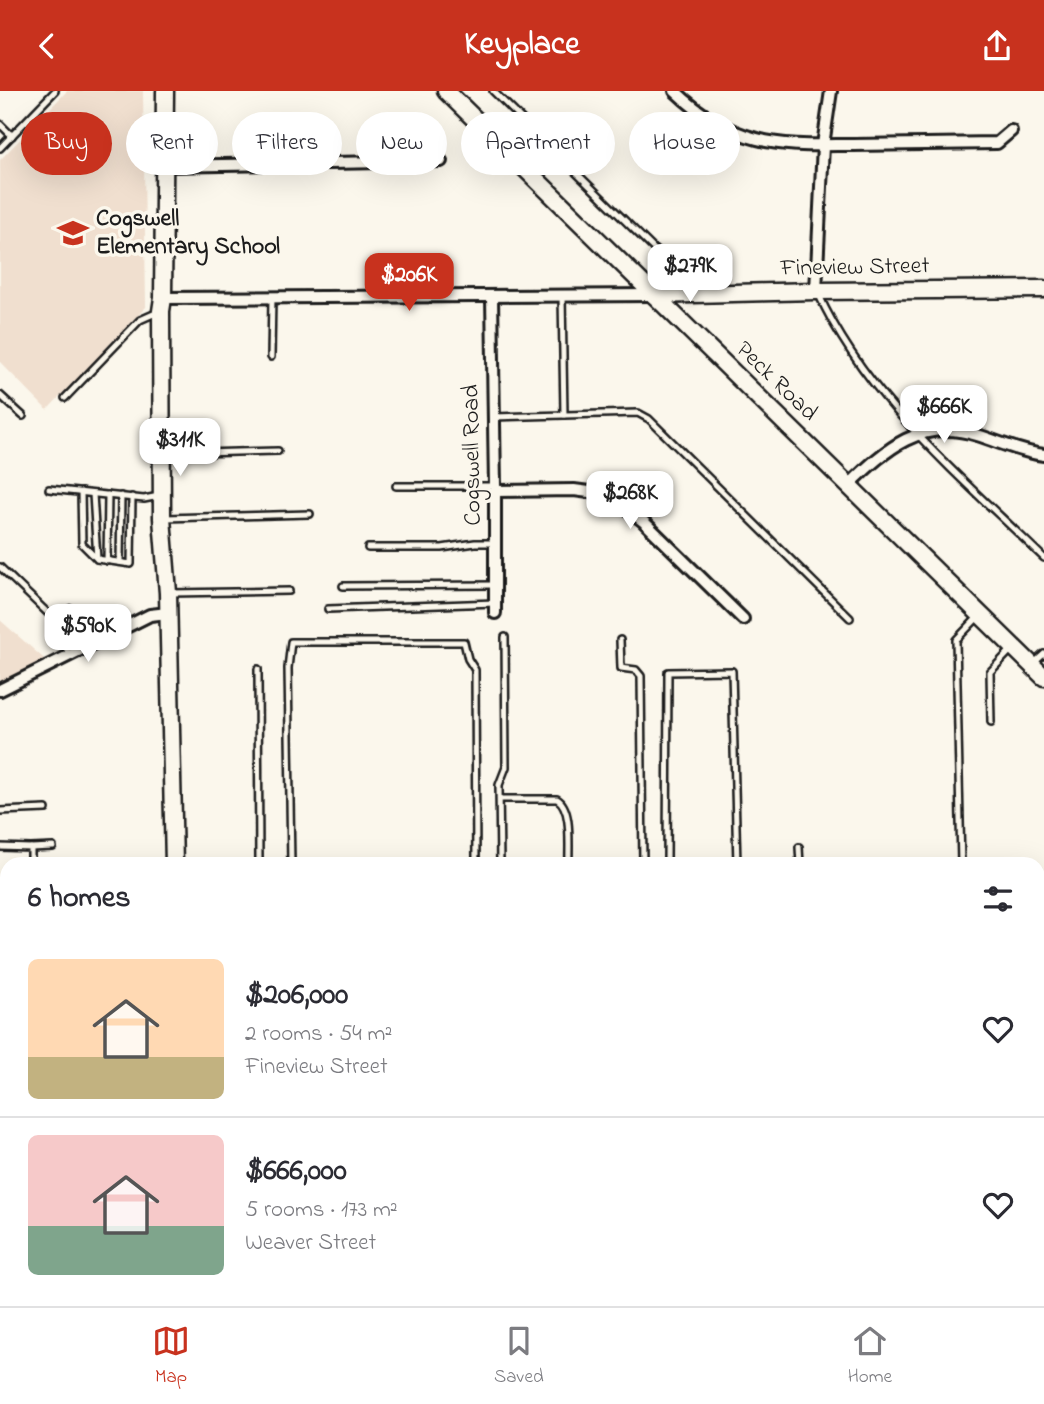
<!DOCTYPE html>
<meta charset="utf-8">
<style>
:root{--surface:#fff;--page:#f7f7f7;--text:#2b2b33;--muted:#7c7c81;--line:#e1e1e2;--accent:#c8321e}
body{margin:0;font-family:"Indie Flower",sans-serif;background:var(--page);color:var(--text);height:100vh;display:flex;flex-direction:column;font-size:26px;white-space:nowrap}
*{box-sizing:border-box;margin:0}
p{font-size:23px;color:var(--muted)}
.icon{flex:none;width:38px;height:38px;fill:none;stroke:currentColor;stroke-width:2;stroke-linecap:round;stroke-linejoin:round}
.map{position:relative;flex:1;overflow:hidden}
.drawer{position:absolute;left:0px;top:766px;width:1045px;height:450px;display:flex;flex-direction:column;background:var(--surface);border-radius:21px 21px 0 0;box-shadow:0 7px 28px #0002}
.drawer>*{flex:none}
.guide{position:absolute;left:21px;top:21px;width:1003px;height:63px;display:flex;gap:14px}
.price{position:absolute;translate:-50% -60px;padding:0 16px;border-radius:14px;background:#fff;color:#222;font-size:23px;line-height:46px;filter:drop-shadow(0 2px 4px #0008)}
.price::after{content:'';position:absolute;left:50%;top:42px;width:21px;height:16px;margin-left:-10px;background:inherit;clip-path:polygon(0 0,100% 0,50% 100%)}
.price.active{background:var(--accent);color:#fff}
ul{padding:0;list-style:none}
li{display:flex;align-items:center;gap:21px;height:175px;padding:0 28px}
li+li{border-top:2px solid var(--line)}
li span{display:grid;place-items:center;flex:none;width:196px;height:140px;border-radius:10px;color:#555}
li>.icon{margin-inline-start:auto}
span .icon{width:84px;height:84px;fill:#fffc;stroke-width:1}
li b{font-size:30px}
h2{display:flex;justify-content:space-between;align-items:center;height:84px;padding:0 28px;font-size:30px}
.pill{padding:0 24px;border-radius:32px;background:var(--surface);box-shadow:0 7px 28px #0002;font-size:24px;line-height:63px}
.pill.active{background:var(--accent);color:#fff}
header{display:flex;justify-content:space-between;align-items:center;height:91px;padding:0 28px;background:var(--accent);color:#fff;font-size:32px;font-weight:700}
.tabs{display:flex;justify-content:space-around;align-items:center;height:98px;border-top:2px solid var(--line);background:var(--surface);font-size:19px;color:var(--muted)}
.tabs a{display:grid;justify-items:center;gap:4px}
.tabs .active{color:var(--accent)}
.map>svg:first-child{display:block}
.built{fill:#f0dfcf}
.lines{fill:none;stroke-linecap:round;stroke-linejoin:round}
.lane-casing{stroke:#1c1c1c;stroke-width:10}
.street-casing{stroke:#1c1c1c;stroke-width:16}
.secondary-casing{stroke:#1c1c1c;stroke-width:21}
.lane{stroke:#fbf7ec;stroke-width:5}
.street{stroke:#fbf7ec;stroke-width:10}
.secondary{stroke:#fbf7ec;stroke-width:16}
.labels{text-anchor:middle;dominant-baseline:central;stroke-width:7;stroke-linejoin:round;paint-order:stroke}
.poi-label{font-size:24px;font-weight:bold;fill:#1c1c1c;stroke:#fbf7ec;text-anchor:start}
.street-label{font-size:24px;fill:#1c1c1c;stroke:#fbf7ec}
</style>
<header><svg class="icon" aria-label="back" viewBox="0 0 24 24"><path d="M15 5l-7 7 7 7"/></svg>Keyplace<svg class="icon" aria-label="share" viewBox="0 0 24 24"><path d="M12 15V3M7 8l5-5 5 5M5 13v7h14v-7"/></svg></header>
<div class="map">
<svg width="1044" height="1215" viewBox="0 0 1044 1215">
<rect width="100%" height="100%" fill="#fbf7ec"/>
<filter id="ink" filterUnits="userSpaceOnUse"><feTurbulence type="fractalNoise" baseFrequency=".0143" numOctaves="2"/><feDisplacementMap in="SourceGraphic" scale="14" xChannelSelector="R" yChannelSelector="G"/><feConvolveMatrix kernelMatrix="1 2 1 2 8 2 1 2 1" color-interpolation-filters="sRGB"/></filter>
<g filter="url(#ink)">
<g class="built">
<polygon points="67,0 143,0 146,216 47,319 0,271 0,69"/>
<polygon points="0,529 50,573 0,597"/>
</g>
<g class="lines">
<defs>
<g id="lane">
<polyline points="493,0 663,167"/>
<polyline points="0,33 12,45"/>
<polyline points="0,57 55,0"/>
<path d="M818 202C866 308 962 387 1044 467"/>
<polyline points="562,205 564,324"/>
<polyline points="271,266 272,206"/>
<polyline points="0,304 23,325"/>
<polyline points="65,307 140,229 158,221"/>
<polyline points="494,326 638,322 649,328 850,527"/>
<polyline points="165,363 278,360"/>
<polyline points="396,395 495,395"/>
<polyline points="49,398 144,408 159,405"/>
<polyline points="81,401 82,453 97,468 131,473 132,406"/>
<polyline points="93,403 97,468"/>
<polyline points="165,427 310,423"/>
<polyline points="368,457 442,457 475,452 495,452"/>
<polyline points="107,470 108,404"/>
<polyline points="120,471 121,405"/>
<polyline points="0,476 57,531"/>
<polyline points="343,495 495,494"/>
<polyline points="171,502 289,500"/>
<polyline points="328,518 495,512"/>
<polyline points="620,549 621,577 636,579 641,585 643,774"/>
<polyline points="69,565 57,531 70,518 96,534 101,547"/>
<polyline points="1034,572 1044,563"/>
<polyline points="258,578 259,774"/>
<polyline points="991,631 990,581 1011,559"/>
<path d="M500 708H557C573 717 568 757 569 774"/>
<polyline points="0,720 46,718"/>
<polyline points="0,756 31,757 31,774"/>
<polyline points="799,756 800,774"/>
<polyline points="31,757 53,756"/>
<polyline points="291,774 288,577 291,551 464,551 468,568 475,579 476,774"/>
<polyline points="500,774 499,694 506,676 505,546"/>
<polyline points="667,774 668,581 732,580 737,774"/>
<polyline points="961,774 956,549 980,524"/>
<polyline points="0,802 7,802"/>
<polyline points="1038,817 1044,817"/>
<polyline points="1038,1033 1044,972"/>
<polyline points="0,1046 7,1046"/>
<polyline points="1,1215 9,1215"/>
<polyline points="834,1215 896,1214"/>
</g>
<g id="street">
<path d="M675 0C699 23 725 40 757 48 787 56 822 54 853 54 901 53 949 53 997 52L1011 40"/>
<polyline points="165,75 441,70"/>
<polyline points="816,200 823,54 831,0"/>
<polyline points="492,206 495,395 495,522"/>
<polyline points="163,207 654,204"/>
<path d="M849 394C886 358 921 326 977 344 1000 351 1020 361 1044 364"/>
<polyline points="495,400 574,399 604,403 616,409 643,430 743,528"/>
<polyline points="0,599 150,524 168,522"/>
<polyline points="500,1209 500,1215"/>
<polyline points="721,1209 721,1215"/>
</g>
<g id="secondary">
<polyline points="165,0 163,207 161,220 162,427 168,502 174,774"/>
<polyline points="446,0 1044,586"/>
<polyline points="654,204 816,200 1044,198"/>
<polyline points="1038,861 1044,861"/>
<polyline points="0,873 7,872"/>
</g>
</defs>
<use href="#lane" class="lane-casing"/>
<use href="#street" class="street-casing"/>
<use href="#secondary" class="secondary-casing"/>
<use href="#lane" class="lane"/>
<use href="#street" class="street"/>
<use href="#secondary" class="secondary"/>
</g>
</g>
<defs>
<symbol id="school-bare" viewBox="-9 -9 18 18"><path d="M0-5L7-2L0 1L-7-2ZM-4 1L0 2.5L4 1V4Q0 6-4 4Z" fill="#c8321e" stroke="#fbf7ec" stroke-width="2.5" paint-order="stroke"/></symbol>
</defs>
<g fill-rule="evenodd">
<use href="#school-bare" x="51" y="120" width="44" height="44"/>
</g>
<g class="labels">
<g class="poi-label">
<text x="96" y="128">Cogswell<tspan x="96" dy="28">Elementary School</tspan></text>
</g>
<g class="street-label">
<text transform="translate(855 177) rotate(-1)">Fineview Street</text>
<text transform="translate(776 291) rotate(44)">Peck Road</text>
<text transform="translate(473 364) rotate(-91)">Cogswell Road</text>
</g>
</g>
</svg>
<b class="price" style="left:690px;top:213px">$279K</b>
<b class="price active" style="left:409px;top:222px">$206K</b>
<b class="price" style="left:944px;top:354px">$666K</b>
<b class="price" style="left:180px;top:387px">$311K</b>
<b class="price" style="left:630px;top:440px">$268K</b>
<b class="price" style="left:88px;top:573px">$590K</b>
<div class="guide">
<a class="pill active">Buy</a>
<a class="pill">Rent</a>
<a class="pill">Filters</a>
<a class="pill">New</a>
<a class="pill">Apartment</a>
<a class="pill">House</a>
</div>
<section class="drawer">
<h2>6 homes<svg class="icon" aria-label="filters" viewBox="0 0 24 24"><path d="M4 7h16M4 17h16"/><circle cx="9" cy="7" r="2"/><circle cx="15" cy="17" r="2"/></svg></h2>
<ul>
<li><span style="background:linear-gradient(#ffd9b3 70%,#c2b280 0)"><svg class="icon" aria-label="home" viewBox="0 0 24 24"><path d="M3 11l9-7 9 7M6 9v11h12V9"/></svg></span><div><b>$206,000</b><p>2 rooms · 54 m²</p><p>Fineview Street</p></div><svg class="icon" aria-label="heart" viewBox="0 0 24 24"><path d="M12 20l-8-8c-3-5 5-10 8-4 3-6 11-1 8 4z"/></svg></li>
<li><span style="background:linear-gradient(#f6c9c9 65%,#7fa58c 0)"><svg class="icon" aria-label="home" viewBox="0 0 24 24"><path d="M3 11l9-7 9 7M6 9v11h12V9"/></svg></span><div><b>$666,000</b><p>5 rooms · 173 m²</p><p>Weaver Street</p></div><svg class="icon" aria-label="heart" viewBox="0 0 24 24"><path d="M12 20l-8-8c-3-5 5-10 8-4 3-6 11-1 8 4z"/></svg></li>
</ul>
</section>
</div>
<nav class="tabs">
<a class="active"><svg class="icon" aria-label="map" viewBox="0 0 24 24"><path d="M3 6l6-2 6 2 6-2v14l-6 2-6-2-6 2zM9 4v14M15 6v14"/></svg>Map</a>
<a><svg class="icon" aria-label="saved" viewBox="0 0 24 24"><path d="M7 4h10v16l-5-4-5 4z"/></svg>Saved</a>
<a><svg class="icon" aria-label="home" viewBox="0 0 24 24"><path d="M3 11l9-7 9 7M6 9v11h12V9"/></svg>Home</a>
</nav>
